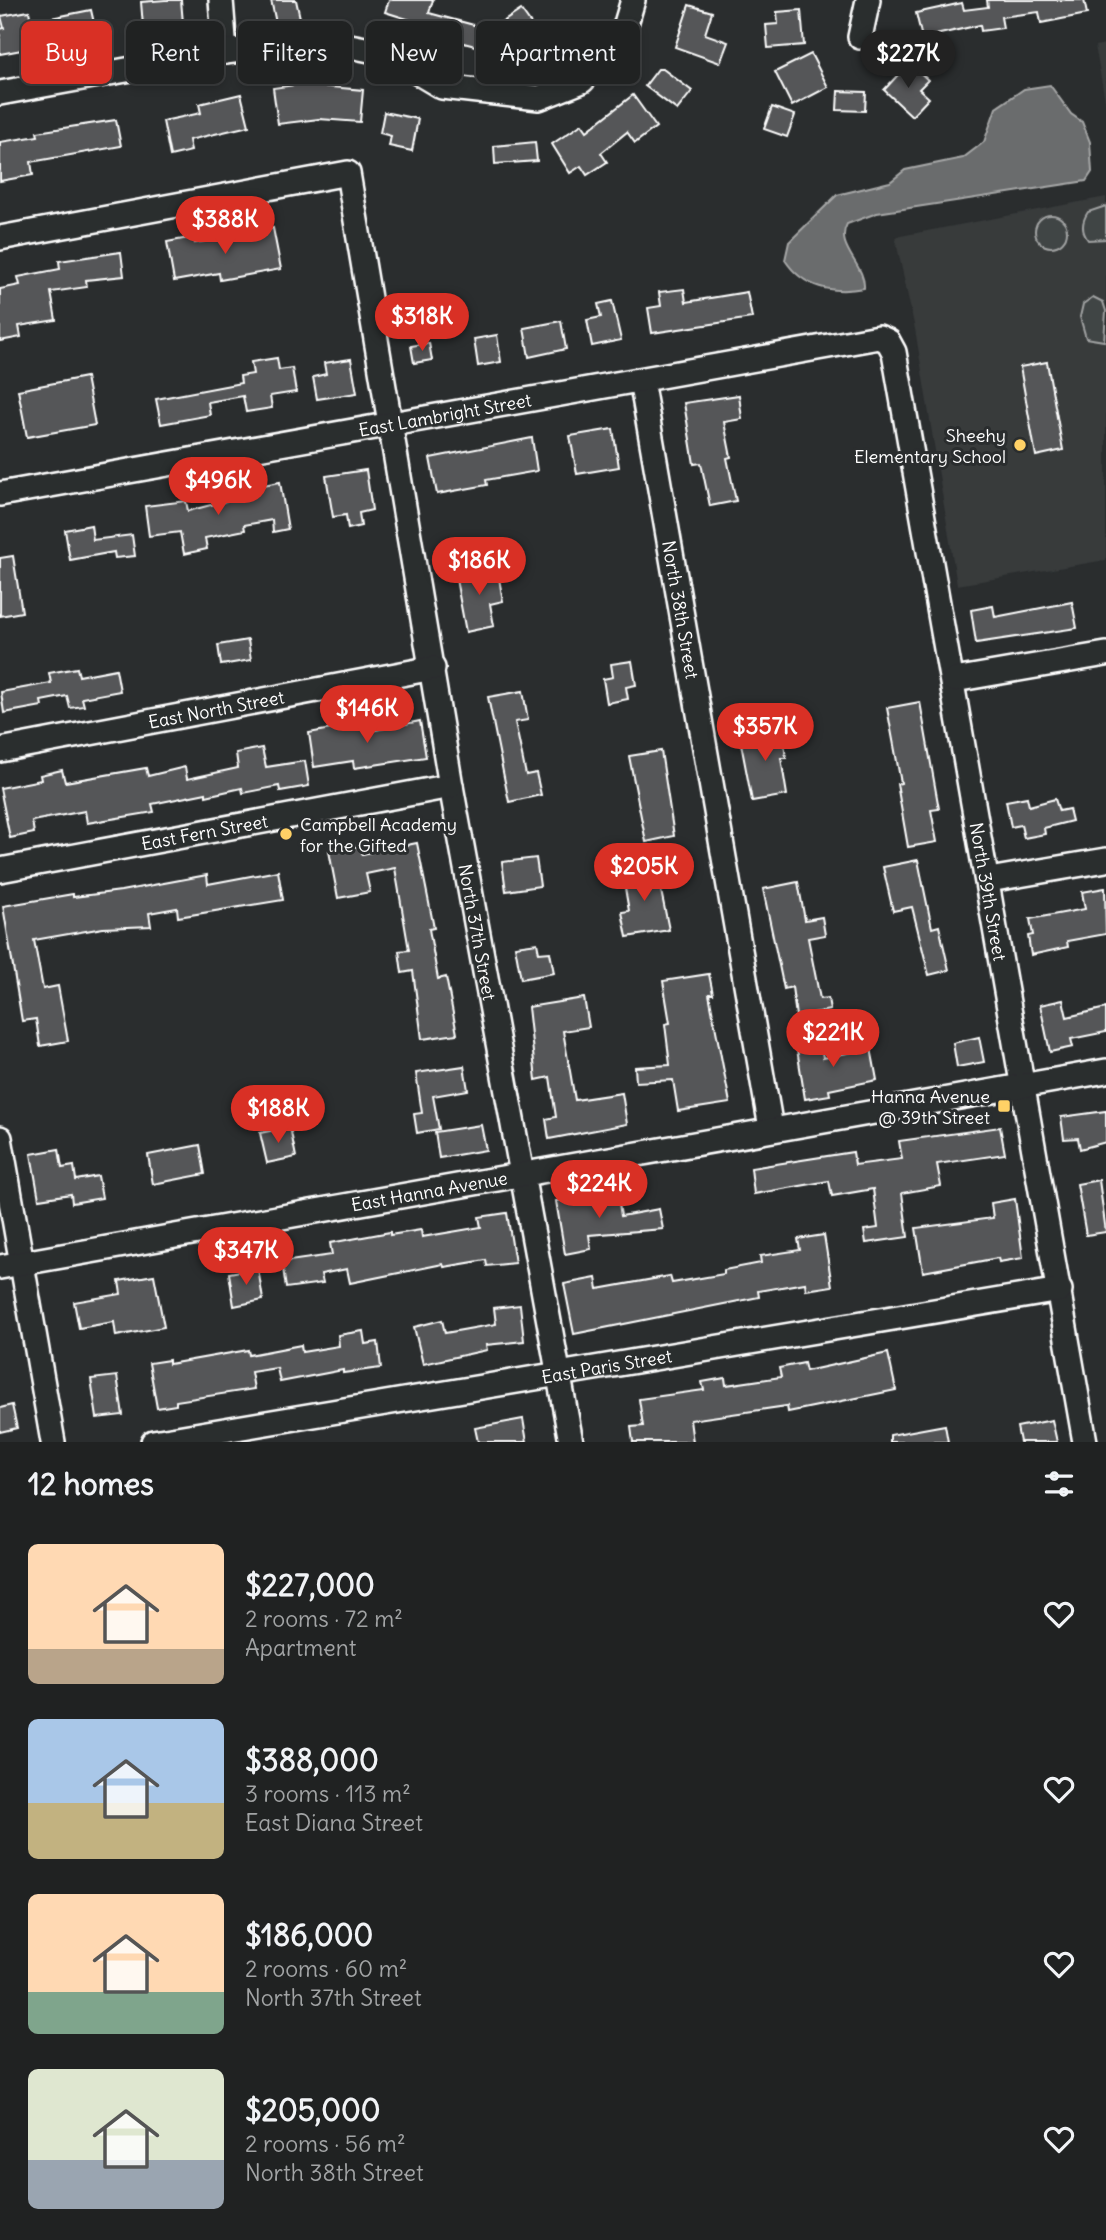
<!DOCTYPE html>
<meta charset="utf-8">
<style>
:root{--surface:#202222;--page:#2d2f2f;--text:#f1f3f6;--muted:#a2a4a5;--line:#3d3f40;--accent:#d93025}
body{margin:0;font-family:Delius,sans-serif;background:var(--page);color:var(--text);height:100vh;display:flex;flex-direction:column;font-size:26px;white-space:nowrap}
*{box-sizing:border-box;margin:0}
p{font-size:23px;color:var(--muted)}
.icon{flex:none;width:38px;height:38px;fill:none;stroke:currentColor;stroke-width:2;stroke-linecap:round;stroke-linejoin:round}
.map{position:relative;height:1442px;overflow:hidden}
.drawer{display:flex;flex-direction:column;background:var(--surface);flex:1}
.drawer>*{flex:none}
.banner{position:absolute;left:21px;top:21px;width:700px;height:63px;display:flex;gap:14px}
.price{position:absolute;translate:-50% -60px;padding:0 16px;border-radius:24px;background:var(--accent);color:#fff;font-size:23px;line-height:46px;filter:drop-shadow(0 2px 4px #0008)}
.price::after{content:'';position:absolute;left:50%;top:42px;width:21px;height:16px;margin-left:-10px;background:inherit;clip-path:polygon(0 0,100% 0,50% 100%)}
.price.current{background:#222;color:#fff}
ul{padding:0;list-style:none}
li{display:flex;align-items:center;gap:21px;height:175px;padding:0 28px}
li span{display:grid;place-items:center;flex:none;width:196px;height:140px;border-radius:10px;color:#555}
li>.icon{margin-inline-start:auto}
span .icon{width:84px;height:84px;fill:#fffc;stroke-width:1}
li b{font-size:30px}
h2{display:flex;justify-content:space-between;align-items:center;height:84px;padding:0 28px;font-size:30px}
.pill{padding:0 24px;border-radius:10px;background:var(--surface);box-shadow:0 4px 10px #0003,0 0 0 2px var(--line);font-size:24px;line-height:63px}
.pill.current{background:var(--accent);color:#fff}
.map>svg:first-child{display:block}
.built{fill:#373a3b}
.green{fill:#414445;stroke:#a0a2a2;stroke-width:2}
.water{fill:#6a6c6d;stroke:#a6a7a7;stroke-width:2}
.building{fill:#555758;stroke:#fff;stroke-width:2}
.lines{fill:none;stroke-linecap:round;stroke-linejoin:round}
.minor-casing{stroke:#fff;stroke-width:28}
.minor{stroke:#2a2d2e;stroke-width:23}
.poi-dot{fill:#ffd166;stroke:#2a2d2e;stroke-width:2.5}
.labels{text-anchor:middle;dominant-baseline:central;stroke-width:6;stroke-linejoin:round;paint-order:stroke}
.street-label{font-size:18px;fill:#fff;stroke:#2a2d2e}
.poi-label{font-size:18px;fill:#fff;stroke:#2a2d2e;text-anchor:end}
</style>
<div class="map">
<svg width="1106" height="1442" viewBox="0 0 1106 1442">
<rect width="100%" height="100%" fill="#2a2d2e"/>
<filter id="ink" filterUnits="userSpaceOnUse"><feTurbulence type="fractalNoise" baseFrequency=".0143" numOctaves="2"/><feDisplacementMap in="SourceGraphic" scale="14" xChannelSelector="R" yChannelSelector="G"/><feConvolveMatrix kernelMatrix="1 2 1 2 8 2 1 2 1" color-interpolation-filters="sRGB"/></filter>
<g filter="url(#ink)">
<g class="built">
<polygon points="1106,44 1106,105 1095,46"/>
<polygon points="1106,197 1106,560 957,585 915,329 895,237"/>
</g>
<g class="green">
<path d="M1106 206V239L1088 240C1081 231 1082 221 1088 212Z"/>
<circle cx="1051" cy="231" r="16"/>
<polygon points="1093,297 1103,302 1106,311 1104,341 1086,338 1080,317 1083,304"/>
</g>
<path class="water" d="M1050 85 1071 114 1082 122 1090 142 1092 172 1086 181 877 213 847 224C834 247 866 265 864 288 833 294 803 288 785 260L789 242 837 195 890 182 905 170 963 158 984 142 996 108 1024 89Z"/>
<g class="building">
<polygon points="165,0 181,0 183,23 143,26 141,2"/>
<polygon points="271,0 296,0 300,18 276,23"/>
<polygon points="389,0 433,0 429,13 485,28 479,47 437,36 439,29 385,12"/>
<polygon points="987,0 1084,0 1087,14 1041,23 1039,12 1001,17 1003,28 981,31 980,25 922,38 916,13 962,3 964,10 988,7"/>
<polygon points="689,5 712,12 705,34 728,42 720,63 675,47"/>
<polygon points="91,10 97,36 0,54 0,29 4,28 1,16 29,11 31,22"/>
<polygon points="521,10 536,31 510,49 495,27"/>
<polygon points="801,10 804,45 768,48 766,25 778,24 777,12"/>
<polygon points="811,54 828,87 792,106 775,72"/>
<polygon points="909,63 928,80 919,89 929,98 912,116 884,90"/>
<polygon points="658,69 663,69 692,91 677,110 645,86"/>
<polygon points="309,83 309,85 363,90 360,122 319,119 278,124 273,88"/>
<polygon points="838,91 866,92 865,111 837,110"/>
<polygon points="241,94 249,126 189,140 191,151 170,156 163,121 201,113 199,104"/>
<polygon points="633,95 656,127 635,143 627,132 601,153 607,162 587,175 581,166 570,173 552,144 582,124 587,131"/>
<polygon points="772,107 795,115 787,137 764,129"/>
<polygon points="384,112 418,119 412,151 389,146 391,136 380,133"/>
<polygon points="116,120 121,146 31,162 33,175 0,181 0,142 38,136 37,132"/>
<polygon points="535,142 537,161 495,164 494,146"/>
<polygon points="273,228 281,269 220,280 219,273 174,281 167,242 194,237 195,243"/>
<polygon points="121,252 124,276 86,280 87,287 51,292 56,320 19,326 21,337 0,341 0,289 20,285 18,277 60,269 59,261"/>
<polygon points="684,289 686,302 747,292 752,318 652,333 648,308 661,306 659,292"/>
<polygon points="612,301 621,340 592,346 587,320 601,317 598,304"/>
<polygon points="561,321 566,349 529,357 524,328"/>
<polygon points="497,335 501,362 478,366 474,339"/>
<polygon points="429,343 432,360 414,363 411,346"/>
<polygon points="277,358 279,370 292,368 296,392 270,396 272,408 246,412 243,396 208,402 210,415 161,424 156,399 241,383 240,376 253,374 251,362"/>
<polygon points="351,359 357,393 317,399 313,377 326,374 324,363"/>
<polygon points="1047,362 1063,450 1036,456 1020,367"/>
<polygon points="86,377 95,425 27,437 18,390"/>
<polygon points="739,395 742,419 724,422 731,457 727,458 736,501 710,506 701,463 694,464 684,403"/>
<polygon points="613,429 619,467 577,474 570,436"/>
<polygon points="532,438 537,471 486,480 487,485 437,494 430,458"/>
<polygon points="366,470 372,510 359,513 361,526 348,529 346,515 333,517 326,476"/>
<polygon points="280,482 288,529 273,532 272,520 244,525 245,530 205,538 207,549 184,554 180,532 149,536 145,506 186,501 188,511 253,494 252,487"/>
<polygon points="91,525 93,540 132,535 135,556 115,558 114,552 70,560 65,530"/>
<polygon points="13,556 22,612 0,616 0,558"/>
<polygon points="497,567 503,601 490,604 494,626 466,632 455,574"/>
<polygon points="1072,602 1077,628 976,643 971,610 993,606 995,617"/>
<polygon points="248,640 251,660 221,665 218,645"/>
<polygon points="632,661 636,685 626,687 628,699 607,703 603,679 613,677 611,664"/>
<polygon points="77,668 79,676 116,669 120,691 82,698 84,706 70,708 67,696 41,701 42,706 4,713 1,692 51,683 49,673"/>
<polygon points="523,691 528,720 515,722 526,775 536,773 541,795 509,802 488,697"/>
<polygon points="920,702 939,809 931,810 937,842 908,847 897,784 901,783 887,708"/>
<polygon points="374,721 375,730 420,721 426,757 354,768 353,761 314,767 309,733"/>
<polygon points="782,727 786,758 781,758 787,795 752,801 739,733"/>
<polygon points="262,748 266,767 305,761 309,786 280,791 279,786 243,793 242,788 206,796 206,793 152,804 154,812 87,823 85,811 32,821 34,833 10,838 0,788 41,780 40,775 62,770 65,782 146,768 148,776 185,767 187,779 238,768 236,753"/>
<polygon points="661,751 674,836 646,842 629,756"/>
<polygon points="1027,797 1029,806 1055,799 1059,811 1069,809 1072,821 1044,828 1045,834 1024,838 1021,825 1011,827 1006,801"/>
<polygon points="417,843 434,928 429,929 438,979 446,977 457,1034 422,1039 413,971 402,973 399,951 409,950 395,868 366,874 370,892 338,898 329,851 361,846 362,854"/>
<polygon points="536,858 540,886 506,891 502,862"/>
<polygon points="918,860 932,928 939,926 949,970 929,975 912,907 893,911 883,867"/>
<polygon points="656,866 669,930 627,937 622,912 629,911 622,871"/>
<polygon points="278,871 283,900 178,917 177,908 149,913 151,926 103,928 34,940 43,989 58,986 68,1041 40,1046 36,1019 22,1021 3,906 73,894 73,897 121,891 207,875 208,884"/>
<polygon points="798,882 805,920 822,917 825,935 808,938 820,999 828,998 830,1010 796,1016 792,987 784,989 763,889"/>
<polygon points="1105,888 1106,934 1067,941 1068,947 1031,955 1028,936 1033,935 1030,919 1085,909 1082,892"/>
<polygon points="537,943 539,953 550,952 554,973 521,979 515,946"/>
<polygon points="709,974 713,994 709,994 730,1103 678,1111 673,1080 636,1082 635,1067 670,1065 665,1024 670,1023 663,981"/>
<polygon points="584,998 589,1027 563,1031 575,1100 622,1093 627,1124 549,1139 546,1119 556,1117 550,1077 536,1080 528,1007"/>
<polygon points="1063,1000 1067,1017 1106,1008 1106,1032 1071,1039 1073,1047 1050,1052 1040,1005"/>
<polygon points="979,1037 984,1062 957,1067 953,1043"/>
<polygon points="820,1039 823,1058 871,1048 877,1080 829,1090 830,1095 805,1099 796,1043"/>
<polygon points="464,1066 468,1090 433,1096 439,1129 417,1133 414,1114 422,1113 416,1073"/>
<polygon points="1106,1111 1106,1142 1080,1149 1078,1138 1064,1139 1061,1117"/>
<polygon points="481,1125 486,1150 439,1158 435,1132"/>
<polygon points="290,1127 296,1157 267,1163 260,1133"/>
<polygon points="1000,1127 1005,1154 937,1164 941,1186 902,1193 908,1237 866,1243 864,1230 878,1228 873,1189 832,1196 829,1181 754,1194 751,1168 853,1152 855,1165 902,1159 899,1141"/>
<polygon points="200,1145 205,1174 153,1184 148,1155"/>
<polygon points="59,1149 62,1168 74,1166 76,1180 98,1176 102,1198 72,1203 71,1194 39,1199 31,1154"/>
<polygon points="1099,1180 1106,1232 1086,1235 1077,1184"/>
<polygon points="617,1191 621,1216 659,1209 663,1229 589,1235 591,1249 565,1254 556,1201"/>
<polygon points="1015,1199 1023,1258 999,1262 998,1258 923,1272 916,1228 993,1218 991,1203"/>
<polygon points="507,1213 515,1263 487,1266 486,1260 444,1267 443,1264 350,1283 347,1269 321,1274 323,1283 286,1288 282,1262 332,1255 330,1243 390,1232 390,1235 421,1230 422,1237 481,1227 479,1217"/>
<polygon points="824,1235 832,1286 806,1290 805,1283 758,1291 759,1297 574,1334 564,1284 596,1278 598,1289 670,1276 672,1283 724,1274 724,1270 761,1263 760,1256 800,1250 798,1239"/>
<polygon points="258,1268 263,1300 234,1306 229,1273"/>
<polygon points="154,1275 164,1327 116,1336 114,1322 79,1328 74,1302 121,1294 119,1281"/>
<polygon points="520,1305 524,1341 486,1345 487,1350 423,1364 414,1327 442,1320 445,1333 496,1324 494,1308"/>
<polygon points="363,1331 365,1344 378,1342 381,1368 343,1373 343,1370 280,1382 277,1368 251,1372 254,1389 176,1401 176,1405 157,1408 149,1363 169,1360 169,1364 248,1350 249,1355 301,1345 302,1352 339,1346 338,1335"/>
<polygon points="888,1353 896,1390 788,1412 787,1406 690,1420 693,1442 633,1442 631,1427 643,1426 639,1399 704,1390 702,1382 725,1378 726,1385 781,1377 779,1368 804,1363 806,1371"/>
<polygon points="117,1376 123,1415 97,1418 91,1379"/>
<polygon points="12,1405 17,1428 0,1432 0,1408"/>
<polygon points="523,1419 527,1442 478,1442 475,1428"/>
<polygon points="1052,1420 1057,1442 1020,1442 1017,1427"/>
<polygon points="945,1425 948,1442 890,1442 890,1435"/>
</g>
<g class="lines">
<defs>
<g id="minor">
<polyline points="221,0 225,52"/>
<polyline points="860,37 868,0"/>
<polyline points="0,93 225,52 320,40 385,53 442,87 539,98 582,81 623,34 633,0"/>
<path id="s1" d="M0 238 348 173 451 786 571 1442"/>
<path id="s2" d="M641 380 771 1128"/>
<path id="s3" d="M0 494 879 337 888 341 894 352 1085 1442"/>
<polyline points="954,680 1106,654"/>
<path id="s4" d="M0 750 433 668"/>
<path id="s5" d="M0 870 451 786"/>
<polyline points="989,880 1106,860"/>
<polyline points="0,1138 53,1442"/>
<path id="s6" d="M0 1267 1106 1071"/>
<path id="s7" d="M153 1442 1060 1290"/>
</g>
</defs>
<use href="#minor" class="minor-casing"/>
<use href="#minor" class="minor"/>
</g>
</g>
<g class="poi-dot">
<circle cx="1020" cy="445" r="7"/>
<circle cx="286" cy="834" r="7"/>
<rect x="997" y="1099" width="14" height="14" rx="3.5"/>
</g>
<g class="labels">
<g class="street-label">
<text stroke="none"><textPath href="#s3" startOffset="452">East Lambright Street</textPath></text>
<text stroke="none"><textPath href="#s2" startOffset="233">North 38th Street</textPath></text>
<text stroke="none"><textPath href="#s4" startOffset="220">East North Street</textPath></text>
<text stroke="none"><textPath href="#s5" startOffset="208">East Fern Street</textPath></text>
<text stroke="none"><textPath href="#s3" startOffset="1463">North 39th Street</textPath></text>
<text stroke="none"><textPath href="#s1" startOffset="1124">North 37th Street</textPath></text>
<text stroke="none"><textPath href="#s6" startOffset="436">East Hanna Avenue</textPath></text>
<text stroke="none"><textPath href="#s7" startOffset="460">East Paris Street</textPath></text>
</g>
<g class="poi-label">
<text x="1006" y="435">Sheehy<tspan x="1006" dy="21">Elementary School</tspan></text>
<text x="300" y="824" text-anchor="start">Campbell Academy<tspan x="300" dy="21">for the Gifted</tspan></text>
<text x="990" y="1096">Hanna Avenue<tspan x="990" dy="21">@ 39th Street</tspan></text>
</g>
</g>
</svg>
<b class="price current" style="left:908px;top:90px">$227K</b>
<b class="price" style="left:225px;top:256px">$388K</b>
<b class="price" style="left:422px;top:353px">$318K</b>
<b class="price" style="left:218px;top:517px">$496K</b>
<b class="price" style="left:479px;top:597px">$186K</b>
<b class="price" style="left:367px;top:745px">$146K</b>
<b class="price" style="left:765px;top:763px">$357K</b>
<b class="price" style="left:644px;top:903px">$205K</b>
<b class="price" style="left:833px;top:1069px">$221K</b>
<b class="price" style="left:278px;top:1145px">$188K</b>
<b class="price" style="left:599px;top:1220px">$224K</b>
<b class="price" style="left:246px;top:1287px">$347K</b>
<div class="banner">
<a class="pill current">Buy</a>
<a class="pill">Rent</a>
<a class="pill">Filters</a>
<a class="pill">New</a>
<a class="pill">Apartment</a>
</div>
</div>
<section class="drawer">
<h2>12 homes<svg class="icon" aria-label="filters" viewBox="0 0 24 24"><path d="M4 7h16M4 17h16"/><circle cx="9" cy="7" r="2"/><circle cx="15" cy="17" r="2"/></svg></h2>
<ul>
<li><span style="background:linear-gradient(#ffd9b3 75%,#b9a48a 0)"><svg class="icon" aria-label="home" viewBox="0 0 24 24"><path d="M3 11l9-7 9 7M6 9v11h12V9"/></svg></span><div><b>$227,000</b><p>2 rooms · 72 m²</p><p>Apartment</p></div><svg class="icon" aria-label="heart" viewBox="0 0 24 24"><path d="M12 20l-8-8c-3-5 5-10 8-4 3-6 11-1 8 4z"/></svg></li>
<li><span style="background:linear-gradient(#a9c7e8 60%,#c2b280 0)"><svg class="icon" aria-label="home" viewBox="0 0 24 24"><path d="M3 11l9-7 9 7M6 9v11h12V9"/></svg></span><div><b>$388,000</b><p>3 rooms · 113 m²</p><p>East Diana Street</p></div><svg class="icon" aria-label="heart" viewBox="0 0 24 24"><path d="M12 20l-8-8c-3-5 5-10 8-4 3-6 11-1 8 4z"/></svg></li>
<li><span style="background:linear-gradient(#ffd9b3 70%,#7fa58c 0)"><svg class="icon" aria-label="home" viewBox="0 0 24 24"><path d="M3 11l9-7 9 7M6 9v11h12V9"/></svg></span><div><b>$186,000</b><p>2 rooms · 60 m²</p><p>North 37th Street</p></div><svg class="icon" aria-label="heart" viewBox="0 0 24 24"><path d="M12 20l-8-8c-3-5 5-10 8-4 3-6 11-1 8 4z"/></svg></li>
<li><span style="background:linear-gradient(#dfe7d0 65%,#9aa5b1 0)"><svg class="icon" aria-label="home" viewBox="0 0 24 24"><path d="M3 11l9-7 9 7M6 9v11h12V9"/></svg></span><div><b>$205,000</b><p>2 rooms · 56 m²</p><p>North 38th Street</p></div><svg class="icon" aria-label="heart" viewBox="0 0 24 24"><path d="M12 20l-8-8c-3-5 5-10 8-4 3-6 11-1 8 4z"/></svg></li>
</ul>
</section>
